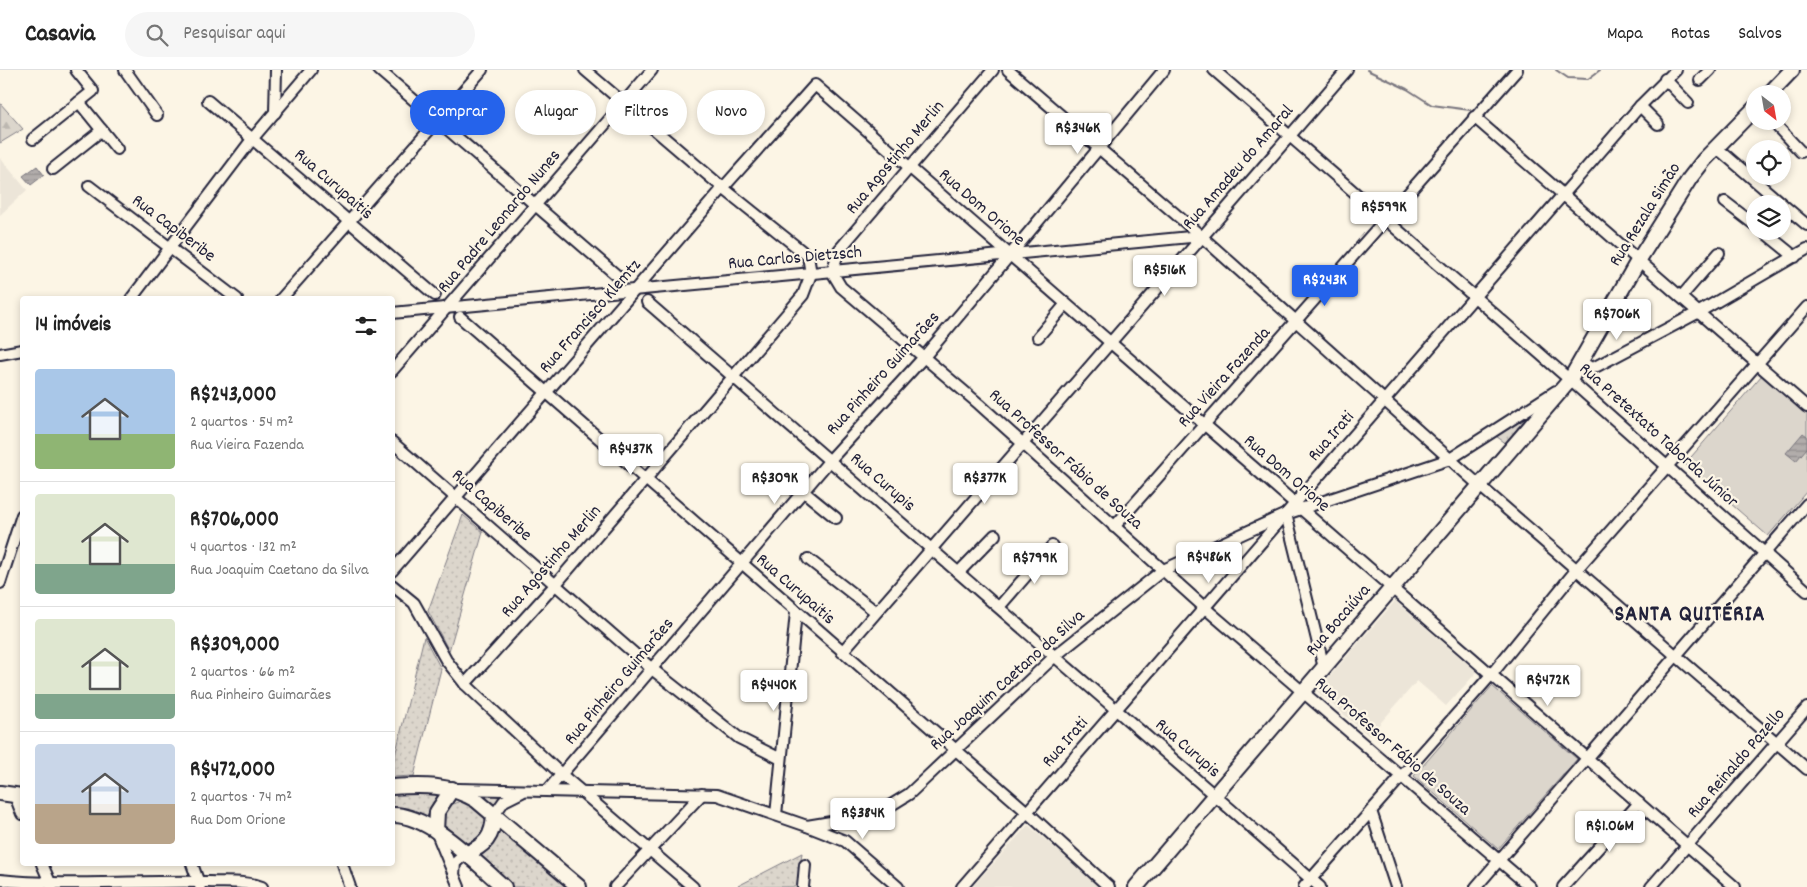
<!DOCTYPE html>
<html lang="pt">
<meta charset="utf-8">
<style>
:root{--surface:#fff;--page:#f6f6f6;--text:#222;--muted:#767676;--line:#e0e0e0;--accent:#2563eb}
body{margin:0;font-family:Dekko,sans-serif;background:var(--page);color:var(--text);height:100vh;display:flex;flex-direction:column;font-size:19px;white-space:nowrap}
*{box-sizing:border-box;margin:0}
p{font-size:16px;color:var(--muted)}
.icon{flex:none;width:28px;height:28px;fill:none;stroke:currentColor;stroke-width:2;stroke-linecap:round;stroke-linejoin:round}
.map{position:relative;flex:1;overflow:hidden}
.details{position:absolute;left:20px;top:226px;width:375px;height:570px;display:flex;flex-direction:column;background:var(--surface);border-radius:5px;box-shadow:0 2px 8px #0003}
.details>*{flex:none}
.guide{position:absolute;left:410px;top:20px;width:475px;height:45px;display:flex;gap:10px}
.needle{width:32px;rotate:149deg}
.buttons{position:absolute;left:1746px;top:15px;display:grid;gap:10px}
.buttons a{display:grid;place-items:center;width:45px;height:45px;border-radius:50%;background:var(--surface);box-shadow:0 2px 8px #0003;font-size:25px}
.price{position:absolute;translate:-50% -42px;padding:0 11px;border-radius:5px;background:#fff;color:#222;font-size:16px;line-height:32px;filter:drop-shadow(0 1px 2px #0008)}
.price::after{content:'';position:absolute;left:50%;top:30px;width:15px;height:11px;margin-left:-8px;background:inherit;clip-path:polygon(0 0,100% 0,50% 100%)}
.price.current{background:var(--accent);color:#fff}
ul{padding:0;list-style:none}
li{display:flex;align-items:center;gap:15px;height:125px;padding:0 15px}
li+li{border-top:1px solid var(--line)}
li span{display:grid;place-items:center;flex:none;width:140px;height:100px;border-radius:5px;color:#555}
li>.icon{margin-inline-start:auto}
span .icon{width:60px;height:60px;fill:#fffc;stroke-width:1}
li b{font-size:21px}
h2{display:flex;justify-content:space-between;align-items:center;height:60px;padding:0 15px;font-size:21px}
.chip{padding:0 18px;border-radius:22px;background:var(--surface);box-shadow:0 2px 8px #0003;font-size:18px;line-height:45px}
.chip.current{background:var(--accent);color:#fff}
header{display:flex;align-items:center;gap:30px;box-sizing:border-box;height:70px;padding:0 25px;background:var(--surface);border-bottom:1px solid var(--line)}
header strong{font-size:24px}
nav{display:flex;gap:28px;margin-inline-start:auto;font-size:18px}
.search{width:350px;height:45px;background:var(--page);display:flex;align-items:center;gap:12px;box-sizing:border-box;padding:0 18px;border-radius:28px;color:var(--muted);font-size:19px}
.map>svg:first-child{display:block}
.built{fill:#ece5d8}
.grass{fill:url(#grass-dots);stroke:#7f7c84}
.forest{fill:url(#forest-firs);stroke:#7f7c84}
.pitch{fill:#dcd6cc;stroke:#7f7c84}
.water{fill:url(#water-rules);stroke:#78757e}
.lines{fill:none;stroke-linecap:round;stroke-linejoin:round}
.stream{stroke:#78757e;stroke-width:2}
.minor-casing{stroke:#22223b;stroke-width:14}
.major-casing{stroke:#22223b;stroke-width:18}
.minor{stroke:#fcf5e5;stroke-width:10}
.major{stroke:#fcf5e5;stroke-width:14}
.labels{text-anchor:middle;dominant-baseline:central;stroke-width:4.5;stroke-linejoin:round;paint-order:stroke}
.street-label{font-size:18px;fill:#22223b;stroke:#fcf5e5}
.district-label{font-size:22px;font-weight:bold;letter-spacing:1px;fill:#22223b;stroke:#fcf5e5}
</style>
<header>
<strong>Casavia</strong>
<div class="search"><svg class="icon" aria-label="search" viewBox="0 0 24 24"><circle cx="10" cy="10" r="6"/><path d="M15 15l6 6"/></svg>Pesquisar aqui</div>
<nav><a>Mapa</a><a>Rotas</a><a>Salvos</a></nav>
</header>
<div class="map">
<svg width="1807" height="817" viewBox="0 0 1807 817">
<defs>
<pattern id="grass-dots" width="8" height="8" patternUnits="userSpaceOnUse" patternTransform="scale(1.25)"><rect width="8" height="8" fill="#dcd6cc"/><path d="M2 2h.1M6 6h.1" fill="none" stroke="#bcb7b0" stroke-width="1.8" stroke-linecap="round"/></pattern>
<pattern id="forest-firs" width="22" height="20" patternUnits="userSpaceOnUse" patternTransform="scale(1.25)"><rect width="22" height="20" fill="#dcd6cc"/><path d="M5 1l3.5 6h-7zM16 11l3.5 6h-7z" fill="#bcb7b0"/></pattern>
<pattern id="water-rules" width="6" height="5" patternUnits="userSpaceOnUse" patternTransform="scale(1.25)"><rect width="6" height="5" fill="#b2adab"/><path d="M0 2.5h6" fill="none" stroke="#908c8c"/></pattern>
</defs>
<rect width="100%" height="100%" fill="#fcf5e5"/>
<filter id="ink" filterUnits="userSpaceOnUse"><feTurbulence type="fractalNoise" baseFrequency=".02" numOctaves="2"/><feDisplacementMap in="SourceGraphic" scale="10" xChannelSelector="R" yChannelSelector="G"/><feConvolveMatrix kernelMatrix="1 2 1 2 8 2 1 2 1" color-interpolation-filters="sRGB"/></filter>
<g filter="url(#ink)">
<g class="built">
<polygon points="0,88 27,120 0,145"/>
<polygon points="1395,531 1477,602 1446,636 1417,611 1369,666 1317,621"/>
<polygon points="1028,755 1076,796 1100,817 975,817 973,816"/>
</g>
<g class="grass">
<polygon points="1539,336 1507,374 1493,364"/>
<polygon points="463,445 483,462 449,581 428,541"/>
<polygon points="424,567 441,599 414,706 393,707 393,694"/>
<polygon points="392,721 440,722 426,748 393,741"/>
<polygon points="473,722 512,722 494,739"/>
<circle cx="464" cy="752" r="21"/>
<polygon points="497,754 573,817 510,817 474,784"/>
<polygon points="802,783 797,817 736,817"/>
</g>
<polygon class="forest" points="0,33 23,59 0,73"/>
<g class="pitch">
<polygon points="1762,305 1807,344 1807,421 1768,466 1685,394"/>
<polygon points="1492,616 1577,689 1498,779 1414,706"/>
</g>
<g class="water">
<polygon points="37,96 44,105 31,115 23,106"/>
<polygon points="1803,363 1807,366 1807,378 1796,391 1786,383"/>
</g>
<g class="lines">
<g class="stream">
<polyline points="1367,0 1407,19 1432,35 1470,40"/>
<polyline points="1556,0 1568,8 1588,9 1600,0"/>
</g>
<defs>
<g id="minor">
<polyline points="125,0 157,45"/>
<polyline points="379,0 621,209"/>
<polyline points="993,0 839,180 832,202 841,217 979,334 1205,538 1530,817"/>
<polyline points="1008,0 1201,166 1480,416 1807,699"/>
<polyline points="1214,0 1570,310 1807,521"/>
<polyline points="1665,9 1688,33"/>
<polyline points="1700,10 1710,0"/>
<polyline points="208,31 435,225"/>
<polyline points="79,32 117,79"/>
<polyline points="1640,36 1658,54"/>
<polyline points="275,43 276,0"/>
<polyline points="1474,47 1807,337"/>
<polyline points="1772,51 1801,82"/>
<polyline points="33,69 93,21 76,0"/>
<polyline points="1716,77 1782,134"/>
<polyline points="53,99 102,60"/>
<polyline points="89,116 237,229"/>
<polyline points="1725,132 1755,155"/>
<polyline points="1782,134 1807,155"/>
<polyline points="1763,161 1795,187"/>
<polyline points="1681,227 1719,183"/>
<polyline points="131,229 253,68 311,0"/>
<polyline points="281,229 482,0"/>
<polyline points="647,232 1320,817"/>
<polyline points="392,243 1201,166"/>
<polyline points="460,247 1027,742 1109,817"/>
<polyline points="1038,267 1065,235"/>
<polyline points="0,284 22,280"/>
<polyline points="1591,298 1587,300 1586,298 1588,296 1591,298 1597,296 1699,242 1807,179"/>
<polyline points="392,301 652,0"/>
<polyline points="392,372 652,599 739,668 781,689"/>
<polyline points="803,421 836,448"/>
<polyline points="1286,444 1324,598"/>
<polyline points="1114,457 1517,0"/>
<polyline points="808,489 876,542"/>
<polyline points="392,501 723,118 815,15 1735,817"/>
<polyline points="959,502 995,465"/>
<polyline points="0,513 22,445"/>
<polyline points="392,515 414,533 446,590 465,614 562,705 693,817"/>
<polyline points="999,537 1052,476"/>
<polyline points="842,582 1347,0"/>
<polyline points="465,614 556,514 803,225 811,204 808,186 723,118 585,0"/>
<polyline points="458,719 717,725 807,756 867,746 888,737 909,724 1055,586 1163,500 1286,444 1450,389 1556,321"/>
<polyline points="548,720 830,390 924,287 1010,185 1164,0"/>
<polyline points="15,726 22,744"/>
<polyline points="1371,741 1396,817"/>
<polyline points="494,745 504,731 522,722"/>
<polyline points="776,745 796,542"/>
<polyline points="807,756 845,771 898,817"/>
<polyline points="436,761 459,817"/>
<polyline points="42,794 52,817"/>
<polyline points="192,794 200,816"/>
<polyline points="342,794 350,817"/>
<polyline points="454,805 455,793 465,784"/>
<path d="M0 810C62 817 144 810 209 812 227 813 246 811 262 817"/>
<polyline points="615,817 702,724"/>
<polyline points="803,817 805,795"/>
<polyline points="962,817 1640,36 1676,0"/>
<polyline points="1304,817 1491,605 1577,499 1807,237"/>
<polyline points="1476,817 1807,434"/>
<polyline points="1563,817 1639,733"/>
<polyline points="1651,817 1807,638"/>
</g>
<g id="major">
<polyline points="1769,24 1792,0"/>
<path d="M392 717C423 715 449 714 476 730L579 817"/>
<polyline points="0,723 22,726"/>
<path d="M392 745C430 744 477 794 504 817"/>
<polyline points="436,761 437,742 452,719"/>
<path d="M465 784C485 776 493 767 494 745"/>
<polyline points="1136,817 1570,310 1638,191 1690,108 1704,90 1755,38"/>
</g>
</defs>
<use href="#minor" class="minor-casing"/>
<use href="#major" class="major-casing"/>
<use href="#minor" class="minor"/>
<use href="#major" class="major"/>
</g>
</g>
<g class="labels">
<g class="street-label">
<text transform="translate(896 88) rotate(-50)">Rua Agostinho Merlin</text>
<text transform="translate(1239 98) rotate(-49)">Rua Amadeu do Amaral</text>
<text transform="translate(333 115) rotate(41)">Rua Curupaitis</text>
<text transform="translate(981 138) rotate(41)">Rua Dom Orione</text>
<text transform="translate(1646 145) rotate(-58)">Rua Rezala Simão</text>
<text transform="translate(500 152) rotate(-50)">Rua Padre Leonardo Nunes</text>
<text transform="translate(173 159) rotate(37)">Rua Capiberibe</text>
<text transform="translate(795 189) rotate(-5)">Rua Carlos Dietzsch</text>
<text transform="translate(591 247) rotate(-49)">Rua Francisco Klemtz</text>
<text transform="translate(884 304) rotate(-48)">Rua Pinheiro Guimarães</text>
<text transform="translate(1225 308) rotate(-48)">Rua Vieira Fazenda</text>
<text transform="translate(1658 366) rotate(42)">Rua Pretextato Taborda Júnior</text>
<text transform="translate(1332 367) rotate(-49)">Rua Irati</text>
<text transform="translate(1065 390) rotate(42)">Rua Professor Fábio de Souza</text>
<text transform="translate(1286 404) rotate(41)">Rua Dom Orione</text>
<text transform="translate(882 413) rotate(41)">Rua Curupis</text>
<text transform="translate(491 436) rotate(41)">Rua Capiberibe</text>
<text transform="translate(552 492) rotate(-49)">Rua Agostinho Merlin</text>
<text transform="translate(795 520) rotate(41)">Rua Curupaitis</text>
<text transform="translate(1339 551) rotate(-49)">Rua Bocaiúva</text>
<text transform="translate(1008 611) rotate(-42)">Rua Joaquim Caetano da Silva</text>
<text transform="translate(620 612) rotate(-50)">Rua Pinheiro Guimarães</text>
<text transform="translate(1066 673) rotate(-49)">Rua Irati</text>
<text transform="translate(1392 677) rotate(41)">Rua Professor Fábio de Souza</text>
<text transform="translate(1187 679) rotate(41)">Rua Curupis</text>
<text transform="translate(1737 694) rotate(-49)">Rua Reinaldo Pazello</text>
</g>
<g class="district-label">
<text x="1690" y="545">SANTA QUITÉRIA</text>
</g>
</g>
</svg>
<div class="buttons">
<a><svg class="needle" viewBox="-14 -14 28 28"><path d="M0-13l5 13h-10z" fill="#e53935"/><path d="M0 13l5-13h-10z" fill="#767676"/></svg></a>
<a><svg class="icon" aria-label="locate" viewBox="0 0 24 24"><circle cx="12" cy="12" r="6"/><path d="M12 2v4M12 18v4M2 12h4M18 12h4"/></svg></a>
<a><svg class="icon" aria-label="layers" viewBox="0 0 24 24"><path d="M12 4l9 5-9 5-9-5zM3 14l9 5 9-5"/></svg></a>
</div>
<b class="price" style="left:1078px;top:85px">R$346K</b>
<b class="price" style="left:1384px;top:164px">R$599K</b>
<b class="price" style="left:1165px;top:227px">R$516K</b>
<b class="price current" style="left:1325px;top:237px">R$243K</b>
<b class="price" style="left:1617px;top:271px">R$706K</b>
<b class="price" style="left:631px;top:406px">R$437K</b>
<b class="price" style="left:775px;top:435px">R$309K</b>
<b class="price" style="left:985px;top:435px">R$377K</b>
<b class="price" style="left:1209px;top:514px">R$486K</b>
<b class="price" style="left:1035px;top:515px">R$799K</b>
<b class="price" style="left:1548px;top:637px">R$472K</b>
<b class="price" style="left:774px;top:642px">R$440K</b>
<b class="price" style="left:863px;top:770px">R$384K</b>
<b class="price" style="left:1610px;top:783px">R$1.06M</b>
<div class="guide">
<a class="chip current">Comprar</a>
<a class="chip">Alugar</a>
<a class="chip">Filtros</a>
<a class="chip">Novo</a>
</div>
<section class="details">
<h2>14 imóveis<svg class="icon" aria-label="filters" viewBox="0 0 24 24"><path d="M4 7h16M4 17h16"/><circle cx="9" cy="7" r="2"/><circle cx="15" cy="17" r="2"/></svg></h2>
<ul>
<li><span style="background:linear-gradient(#a9c7e8 65%,#8fb573 0)"><svg class="icon" aria-label="home" viewBox="0 0 24 24"><path d="M3 11l9-7 9 7M6 9v11h12V9"/></svg></span><div><b>R$243,000</b><p>2 quartos · 54 m²</p><p>Rua Vieira Fazenda</p></div></li>
<li><span style="background:linear-gradient(#dfe7d0 70%,#7fa58c 0)"><svg class="icon" aria-label="home" viewBox="0 0 24 24"><path d="M3 11l9-7 9 7M6 9v11h12V9"/></svg></span><div><b>R$706,000</b><p>4 quartos · 132 m²</p><p>Rua Joaquim Caetano da Silva</p></div></li>
<li><span style="background:linear-gradient(#dfe7d0 75%,#7fa58c 0)"><svg class="icon" aria-label="home" viewBox="0 0 24 24"><path d="M3 11l9-7 9 7M6 9v11h12V9"/></svg></span><div><b>R$309,000</b><p>2 quartos · 66 m²</p><p>Rua Pinheiro Guimarães</p></div></li>
<li><span style="background:linear-gradient(#c9d6e8 60%,#b9a48a 0)"><svg class="icon" aria-label="home" viewBox="0 0 24 24"><path d="M3 11l9-7 9 7M6 9v11h12V9"/></svg></span><div><b>R$472,000</b><p>2 quartos · 74 m²</p><p>Rua Dom Orione</p></div></li>
</ul>
</section>
</div>
